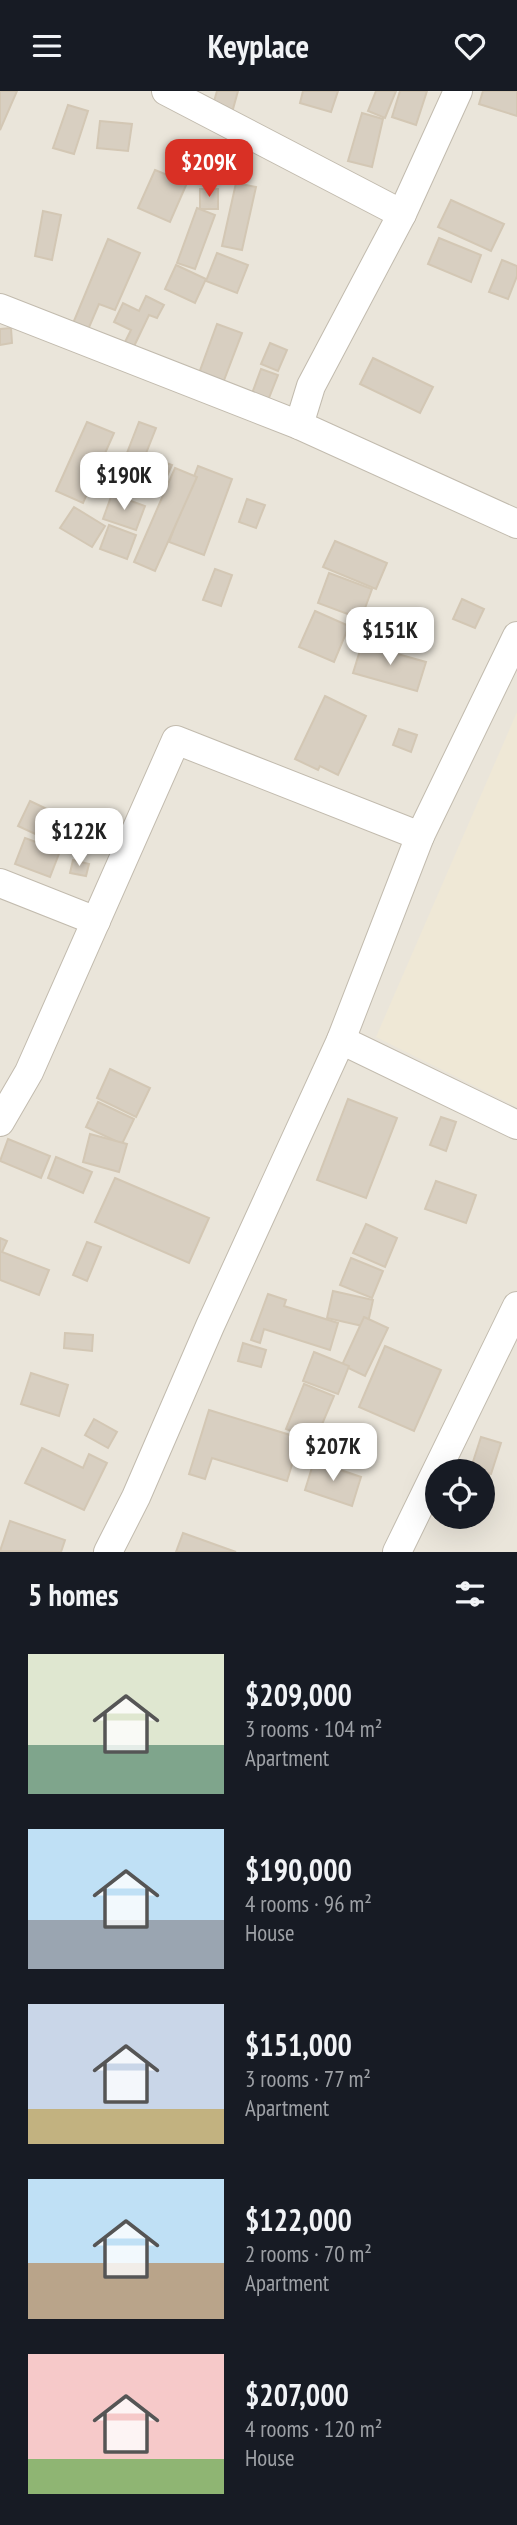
<!DOCTYPE html>
<meta charset="utf-8">
<style>
:root{--surface:#171b24;--page:#242831;--text:#f1f3f6;--muted:#9ea1a6;--accent:#d93025}
body{margin:0;font-family:"PT Sans Narrow",sans-serif;background:var(--page);color:var(--text);height:100vh;display:flex;flex-direction:column;font-size:26px;white-space:nowrap}
*{box-sizing:border-box;margin:0}
p{font-size:23px;color:var(--muted)}
.icon{flex:none;width:38px;height:38px;fill:none;stroke:currentColor;stroke-width:2;stroke-linecap:round;stroke-linejoin:round}
.map{position:relative;height:1461px;overflow:hidden}
.side{display:flex;flex-direction:column;background:var(--surface);flex:1}
.side>*{flex:none}
.controls{position:absolute;left:425px;top:1368px;display:grid;gap:14px}
.controls a{display:grid;place-items:center;width:70px;height:70px;border-radius:50%;background:var(--surface);box-shadow:0 7px 28px #0002;font-size:35px}
.price{position:absolute;translate:-50% -60px;padding:0 16px;border-radius:14px;background:#fff;color:#222;font-size:23px;line-height:46px;filter:drop-shadow(0 2px 4px #0008)}
.price::after{content:'';position:absolute;left:50%;top:42px;width:21px;height:16px;margin-left:-10px;background:inherit;clip-path:polygon(0 0,100% 0,50% 100%)}
.price.on{background:var(--accent);color:#fff}
ul{padding:0;list-style:none}
li{display:flex;align-items:center;gap:21px;height:175px;padding:0 28px}
li span{display:grid;place-items:center;flex:none;width:196px;height:140px;border-radius:0px;color:#555}
li>.icon{margin-inline-start:auto}
span .icon{width:84px;height:84px;fill:#fffc;stroke-width:1}
li b{font-size:30px}
h2{display:flex;justify-content:space-between;align-items:center;height:84px;padding:0 28px;font-size:30px}
header{display:flex;justify-content:space-between;align-items:center;height:91px;padding:0 28px;background:var(--surface);font-size:32px;font-weight:800}
.map>svg:first-child{display:block}
.residential{fill:#eae5da;fill-rule:evenodd}
.education{fill:#efe8d6}
.building{fill:#d8cfc1;stroke:#d3c7b4;stroke-width:2}
.lines{fill:none;stroke-linecap:round;stroke-linejoin:round}
.minor-casing{stroke:#c2bbae;stroke-width:30}
.minor{stroke:#fff;stroke-width:28}
</style>
<header><svg class="icon" aria-label="menu" viewBox="0 0 24 24"><path d="M4 6h16M4 12h16M4 18h16"/></svg>Keyplace<svg class="icon" aria-label="heart" viewBox="0 0 24 24"><path d="M12 20l-8-8c-3-5 5-10 8-4 3-6 11-1 8 4z"/></svg></header>
<div class="map">
<svg width="517" height="1461" viewBox="0 0 517 1461">
<rect width="100%" height="100%" fill="#f6f3ec"/>
<path class="residential" d="M0 0H517V1461H0ZM438 1381H483V1426H438Z"/>
<polygon class="education" points="517,621 517,1016 376,946"/>
<g class="building">
<polygon points="0,0 17,0 0,39"/>
<polygon points="217,0 238,0 228,36 208,31"/>
<polygon points="303,0 338,0 331,21 300,12"/>
<polygon points="376,0 396,0 385,27 368,20"/>
<polygon points="400,0 427,0 416,34 392,26"/>
<polygon points="483,0 517,0 517,25 479,13"/>
<polygon points="68,14 88,20 74,63 53,57"/>
<polygon points="362,22 383,28 372,76 348,70"/>
<polygon points="100,30 132,33 128,60 97,57"/>
<polygon points="182,61 196,68 184,94 170,88"/>
<polygon points="155,79 187,92 170,131 138,117"/>
<polygon points="236,92 256,96 242,159 222,155"/>
<rect x="200" y="98" width="18" height="20"/>
<polygon points="451,109 504,133 491,160 438,136"/>
<polygon points="197,117 215,124 195,178 177,172"/>
<polygon points="43,120 61,124 52,169 35,165"/>
<polygon points="439,147 481,164 471,191 428,173"/>
<polygon points="108,148 140,162 115,219 99,213 84,248 69,242"/>
<polygon points="217,162 248,174 237,202 206,190"/>
<polygon points="502,169 517,175 517,185 508,208 489,201"/>
<polygon points="176,174 206,188 195,212 165,198"/>
<polygon points="146,205 164,214 157,227 149,224 126,272 117,267 131,239 114,231 123,212 139,220"/>
<polygon points="217,233 242,242 218,305 194,296"/>
<polygon points="11,237 12,252 0,254 0,238"/>
<polygon points="270,252 287,259 278,280 261,273"/>
<polygon points="373,267 433,296 420,322 360,293"/>
<polygon points="261,278 278,284 263,322 247,316"/>
<polygon points="87,331 114,342 83,412 56,400"/>
<polygon points="139,331 156,337 131,400 115,393"/>
<polygon points="161,370 172,374 162,396 152,391"/>
<polygon points="198,375 232,388 204,464 169,451"/>
<polygon points="175,377 197,386 155,480 134,471"/>
<polygon points="112,403 145,415 136,439 103,428"/>
<polygon points="247,408 265,414 256,437 239,431"/>
<polygon points="74,416 105,435 92,456 60,437"/>
<polygon points="109,434 136,444 127,468 100,458"/>
<polygon points="335,450 387,472 376,498 323,476"/>
<polygon points="215,478 232,484 221,515 203,509"/>
<polygon points="329,482 372,498 361,528 318,512"/>
<polygon points="462,508 484,518 475,537 453,528"/>
<polygon points="315,520 349,535 334,571 299,556"/>
<polygon points="362,553 426,571 417,600 353,582"/>
<polygon points="325,605 366,625 338,684 320,675 318,679 295,668"/>
<polygon points="399,638 417,644 411,661 393,654"/>
<polygon points="30,710 70,729 59,754 18,735"/>
<polygon points="25,747 60,760 50,786 15,773"/>
<polygon points="73,769 89,773 86,785 70,782"/>
<polygon points="110,978 150,997 136,1026 97,1007"/>
<polygon points="348,1008 397,1027 366,1107 317,1089"/>
<polygon points="98,1011 134,1028 122,1053 86,1036"/>
<polygon points="441,1026 456,1031 446,1060 430,1054"/>
<polygon points="90,1043 127,1053 119,1081 83,1071"/>
<polygon points="8,1048 50,1065 41,1087 0,1070"/>
<polygon points="56,1066 92,1081 83,1102 48,1087"/>
<polygon points="115,1087 209,1127 189,1172 95,1131"/>
<polygon points="436,1090 476,1104 466,1132 425,1118"/>
<polygon points="366,1133 397,1147 385,1176 353,1162"/>
<polygon points="0,1147 7,1150 2,1161 49,1179 39,1204 0,1189"/>
<polygon points="87,1151 101,1156 87,1190 73,1184"/>
<polygon points="351,1167 383,1180 372,1207 340,1194"/>
<polygon points="333,1200 373,1209 367,1236 327,1227"/>
<polygon points="268,1203 286,1209 284,1215 338,1232 330,1259 264,1238 260,1252 251,1249"/>
<polygon points="364,1226 388,1237 365,1285 342,1274"/>
<polygon points="65,1242 93,1244 92,1260 64,1257"/>
<polygon points="243,1252 266,1259 261,1276 238,1270"/>
<polygon points="385,1255 441,1279 414,1340 359,1316"/>
<polygon points="314,1261 349,1275 338,1303 303,1290"/>
<polygon points="31,1282 68,1294 59,1325 21,1313"/>
<polygon points="304,1293 334,1305 315,1350 286,1338"/>
<polygon points="209,1319 300,1347 287,1390 212,1367 205,1388 189,1383"/>
<polygon points="94,1328 117,1341 108,1357 85,1344"/>
<polygon points="481,1346 501,1352 491,1383 471,1377"/>
<polygon points="42,1357 83,1377 89,1363 107,1372 84,1419 25,1392"/>
<polygon points="314,1370 361,1386 352,1415 305,1399"/>
<polygon points="10,1430 65,1449 61,1461 0,1460"/>
<polygon points="183,1442 236,1461 176,1461"/>
</g>
<g class="lines">
<defs>
<g id="minor">
<polyline points="166,0 402,123"/>
<polyline points="0,217 299,334 517,433"/>
<polyline points="299,334 311,295 402,123 458,0"/>
<polyline points="0,792 96,830"/>
<polyline points="341,949 517,1034"/>
<polyline points="0,1031 29,981 176,649 420,745"/>
<polyline points="108,1461 136,1406 210,1235 341,949 420,745 517,545"/>
<polyline points="397,1461 517,1215"/>
</g>
</defs>
<use href="#minor" class="minor-casing"/>
<use href="#minor" class="minor"/>
</g>
</svg>
<div class="controls">
<a><svg class="icon" aria-label="locate" viewBox="0 0 24 24"><circle cx="12" cy="12" r="6"/><path d="M12 2v4M12 18v4M2 12h4M18 12h4"/></svg></a>
</div>
<b class="price on" style="left:209px;top:108px">$209K</b>
<b class="price" style="left:124px;top:421px">$190K</b>
<b class="price" style="left:390px;top:576px">$151K</b>
<b class="price" style="left:79px;top:777px">$122K</b>
<b class="price" style="left:333px;top:1392px">$207K</b>
</div>
<section class="side">
<h2>5 homes<svg class="icon" aria-label="filters" viewBox="0 0 24 24"><path d="M4 7h16M4 17h16"/><circle cx="9" cy="7" r="2"/><circle cx="15" cy="17" r="2"/></svg></h2>
<ul>
<li><span style="background:linear-gradient(#dfe7d0 65%,#7fa58c 0)"><svg class="icon" aria-label="home" viewBox="0 0 24 24"><path d="M3 11l9-7 9 7M6 9v11h12V9"/></svg></span><div><b>$209,000</b><p>3 rooms · 104 m²</p><p>Apartment</p></div></li>
<li><span style="background:linear-gradient(#bfe0f5 65%,#9aa5b1 0)"><svg class="icon" aria-label="home" viewBox="0 0 24 24"><path d="M3 11l9-7 9 7M6 9v11h12V9"/></svg></span><div><b>$190,000</b><p>4 rooms · 96 m²</p><p>House</p></div></li>
<li><span style="background:linear-gradient(#c9d6e8 75%,#c2b280 0)"><svg class="icon" aria-label="home" viewBox="0 0 24 24"><path d="M3 11l9-7 9 7M6 9v11h12V9"/></svg></span><div><b>$151,000</b><p>3 rooms · 77 m²</p><p>Apartment</p></div></li>
<li><span style="background:linear-gradient(#bfe0f5 60%,#b9a48a 0)"><svg class="icon" aria-label="home" viewBox="0 0 24 24"><path d="M3 11l9-7 9 7M6 9v11h12V9"/></svg></span><div><b>$122,000</b><p>2 rooms · 70 m²</p><p>Apartment</p></div></li>
<li><span style="background:linear-gradient(#f6c9c9 75%,#8fb573 0)"><svg class="icon" aria-label="home" viewBox="0 0 24 24"><path d="M3 11l9-7 9 7M6 9v11h12V9"/></svg></span><div><b>$207,000</b><p>4 rooms · 120 m²</p><p>House</p></div></li>
</ul>
</section>
